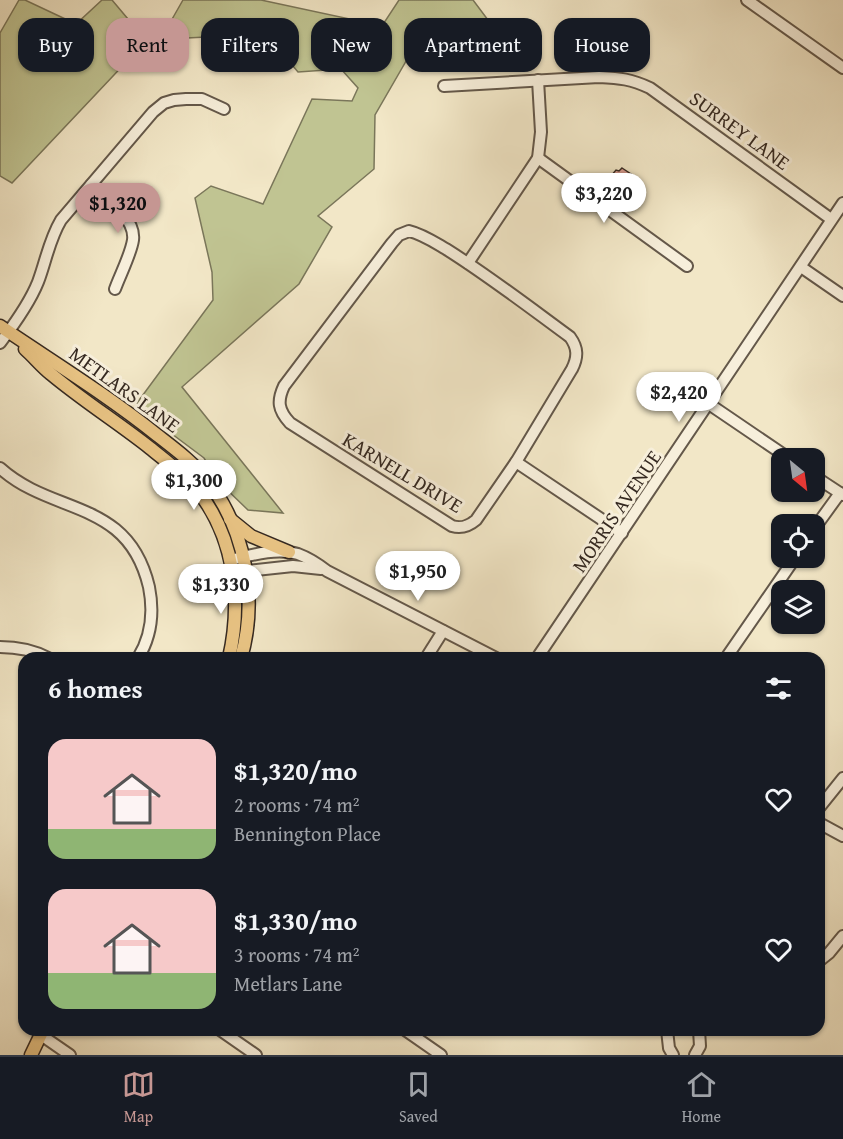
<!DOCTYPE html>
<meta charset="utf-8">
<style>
:root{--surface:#171b24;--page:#242831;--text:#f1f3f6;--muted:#9ea1a6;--line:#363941;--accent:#c59692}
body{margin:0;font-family:"Gentium Book Plus",serif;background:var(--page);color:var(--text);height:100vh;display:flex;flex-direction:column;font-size:22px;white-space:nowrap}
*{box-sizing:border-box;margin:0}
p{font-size:20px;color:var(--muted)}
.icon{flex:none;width:33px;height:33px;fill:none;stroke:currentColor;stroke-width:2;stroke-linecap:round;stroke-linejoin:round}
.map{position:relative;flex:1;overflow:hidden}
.sheet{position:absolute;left:18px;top:652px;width:807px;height:384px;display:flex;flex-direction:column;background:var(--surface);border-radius:18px;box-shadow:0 2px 4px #0004}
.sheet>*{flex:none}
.hud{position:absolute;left:18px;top:18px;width:807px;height:54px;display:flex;gap:12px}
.needle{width:39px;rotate:151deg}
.tools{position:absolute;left:771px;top:448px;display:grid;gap:12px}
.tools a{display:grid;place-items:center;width:54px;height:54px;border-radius:12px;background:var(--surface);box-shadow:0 2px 4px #0004;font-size:30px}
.price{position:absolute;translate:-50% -51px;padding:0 14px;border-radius:21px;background:#fff;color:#222;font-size:20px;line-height:39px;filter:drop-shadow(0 2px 3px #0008)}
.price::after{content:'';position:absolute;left:50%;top:36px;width:18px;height:14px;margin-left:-9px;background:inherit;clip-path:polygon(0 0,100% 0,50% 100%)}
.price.current{background:var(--accent);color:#111}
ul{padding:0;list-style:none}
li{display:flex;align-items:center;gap:18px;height:150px;padding:0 30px}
li span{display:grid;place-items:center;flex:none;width:168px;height:120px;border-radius:18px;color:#555}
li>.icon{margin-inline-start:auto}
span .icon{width:72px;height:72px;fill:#fffc;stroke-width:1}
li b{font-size:26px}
h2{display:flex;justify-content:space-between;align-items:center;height:72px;padding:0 30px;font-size:26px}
.pill{padding:0 21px;border-radius:18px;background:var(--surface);box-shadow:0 2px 4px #0004;font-size:21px;line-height:54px}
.pill.current{background:var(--accent);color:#111}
.dock{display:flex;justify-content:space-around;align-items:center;height:84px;border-top:2px solid var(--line);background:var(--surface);font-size:16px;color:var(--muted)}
.dock a{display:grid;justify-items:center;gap:3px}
.dock .current{color:var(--accent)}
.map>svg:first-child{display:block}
.green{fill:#c0c492;stroke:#7a765a;stroke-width:1.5}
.building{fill:#e1a195;stroke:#352921;stroke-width:1.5}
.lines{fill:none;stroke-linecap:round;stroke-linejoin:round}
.minor-casing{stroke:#64584a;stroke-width:14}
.major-casing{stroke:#352921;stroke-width:15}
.minor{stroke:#f7efdb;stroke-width:10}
.major{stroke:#e9c484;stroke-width:12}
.labels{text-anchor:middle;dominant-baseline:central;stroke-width:6;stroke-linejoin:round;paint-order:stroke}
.street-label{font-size:20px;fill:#352921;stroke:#f7efdb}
</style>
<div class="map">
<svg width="843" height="1055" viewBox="0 0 843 1055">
<rect width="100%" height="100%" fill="#f2e7c7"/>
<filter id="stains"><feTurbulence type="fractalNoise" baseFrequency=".00333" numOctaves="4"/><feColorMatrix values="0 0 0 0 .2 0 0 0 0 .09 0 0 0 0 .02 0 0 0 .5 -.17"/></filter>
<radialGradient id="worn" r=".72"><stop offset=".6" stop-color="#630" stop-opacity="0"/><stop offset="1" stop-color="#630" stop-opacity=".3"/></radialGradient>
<polygon class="green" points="19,0 25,0 76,24 102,0 112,0 139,32 171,21 183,0 261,0 382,26 399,0 473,0 491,24 435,22 420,37 375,115 374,169 318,216 332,227 299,284 182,387 283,513 248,510 220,483 204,458 156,422 137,403 213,300 212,272 195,198 211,186 263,204 312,99 352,101 358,88 341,69 298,72 266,34 147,40 12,183 0,176 0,33"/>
<polygon class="building" points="622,168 637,178 630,189 626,186 624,187 610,177 616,170 619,171"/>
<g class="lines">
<defs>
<g id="minor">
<polyline points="747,0 843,68"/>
<path d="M444 86 599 77C620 78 631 79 650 88L831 219"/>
<polyline points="538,158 687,266"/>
<path d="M91 185C106 198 136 218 133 240 131 254 120 275 115 289"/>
<path d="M409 231C422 234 434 242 446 249 489 276 529 307 570 337 578 348 578 357 572 369L516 462 476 520C469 526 462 529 452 526L290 423C278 410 277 401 284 386L392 243 399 235Z"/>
<polyline points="468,263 538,158 541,132 538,80"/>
<polyline points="801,267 843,296"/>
<path d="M0 343C13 326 30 302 38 282 46 261 49 240 61 220L153 112 164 103 174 100 186 99H202L224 109"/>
<polyline points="709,404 790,459"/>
<polyline points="516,462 622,533"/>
<path d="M0 468C53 516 128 498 149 587 154 612 151 637 138 658"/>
<polyline points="814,476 843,495"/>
<polyline points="814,529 840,493"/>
<path d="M235 559C255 554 278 548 298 554 309 558 318 564 327 571L496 658"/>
<polyline points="238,572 293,566 321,569"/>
<path d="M0 647C18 647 33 650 48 658"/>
<polyline points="426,658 443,631"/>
<polyline points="537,658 843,203"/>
<polyline points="726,658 795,558"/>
<polyline points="819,808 843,778"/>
<polyline points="819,823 843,836"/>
<polyline points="819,961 829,953 843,936"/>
<polyline points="220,1030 256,1055"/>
<polyline points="405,1030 441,1055"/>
<polyline points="667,1030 669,1048 673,1055"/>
<polyline points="41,1035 70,1055"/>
<polyline points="695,1055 700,1046 699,1030"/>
</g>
<g id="major">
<path d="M0 326C53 362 107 395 157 435 175 449 194 463 208 481 246 531 258 599 241 658"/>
<path d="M25 349C34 357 42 367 51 374 82 400 117 422 150 448 166 461 184 474 197 490 235 537 242 601 229 658"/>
<polyline points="230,519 251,536 289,552"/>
<polyline points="31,1055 43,1030"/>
</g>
</defs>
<use href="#minor" class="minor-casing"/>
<use href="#major" class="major-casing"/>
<use href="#minor" class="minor"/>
<use href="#major" class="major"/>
</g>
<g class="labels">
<g class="street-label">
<text transform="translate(740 130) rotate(36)">SURREY LANE</text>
<text transform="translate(125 389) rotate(36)">METLARS LANE</text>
<text transform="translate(403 472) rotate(31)">KARNELL DRIVE</text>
<text transform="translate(616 511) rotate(-56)">MORRIS AVENUE</text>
</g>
</g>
<rect width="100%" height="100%" filter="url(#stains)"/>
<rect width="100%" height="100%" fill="url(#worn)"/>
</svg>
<div class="tools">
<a><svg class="needle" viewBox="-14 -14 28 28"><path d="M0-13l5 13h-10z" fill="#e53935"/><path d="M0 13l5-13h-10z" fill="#9ea1a6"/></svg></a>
<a><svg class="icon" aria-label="locate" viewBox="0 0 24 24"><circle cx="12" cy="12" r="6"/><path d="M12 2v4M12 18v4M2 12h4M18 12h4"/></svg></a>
<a><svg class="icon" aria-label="layers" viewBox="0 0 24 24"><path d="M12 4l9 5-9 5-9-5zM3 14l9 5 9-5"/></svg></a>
</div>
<b class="price" style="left:604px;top:224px">$3,220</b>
<b class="price current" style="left:118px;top:234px">$1,320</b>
<b class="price" style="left:679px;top:423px">$2,420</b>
<b class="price" style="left:194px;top:511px">$1,300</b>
<b class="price" style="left:418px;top:602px">$1,950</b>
<b class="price" style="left:221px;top:615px">$1,330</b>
<div class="hud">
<a class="pill">Buy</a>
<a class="pill current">Rent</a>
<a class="pill">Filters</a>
<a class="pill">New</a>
<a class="pill">Apartment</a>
<a class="pill">House</a>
</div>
<section class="sheet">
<h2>6 homes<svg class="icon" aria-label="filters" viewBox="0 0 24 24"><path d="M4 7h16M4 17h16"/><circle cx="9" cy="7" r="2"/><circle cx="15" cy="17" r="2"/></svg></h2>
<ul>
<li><span style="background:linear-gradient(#f6c9c9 75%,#8fb573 0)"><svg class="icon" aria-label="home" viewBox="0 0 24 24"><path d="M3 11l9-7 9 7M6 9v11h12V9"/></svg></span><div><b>$1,320/mo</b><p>2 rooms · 74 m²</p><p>Bennington Place</p></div><svg class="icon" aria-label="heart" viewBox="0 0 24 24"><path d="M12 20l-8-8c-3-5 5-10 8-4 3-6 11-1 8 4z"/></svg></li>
<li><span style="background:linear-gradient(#f6c9c9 70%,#8fb573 0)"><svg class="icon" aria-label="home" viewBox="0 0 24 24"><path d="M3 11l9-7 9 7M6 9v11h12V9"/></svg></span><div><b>$1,330/mo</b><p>3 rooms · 74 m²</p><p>Metlars Lane</p></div><svg class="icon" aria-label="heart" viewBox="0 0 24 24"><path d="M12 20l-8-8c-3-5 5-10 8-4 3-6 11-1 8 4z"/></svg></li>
</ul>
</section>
</div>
<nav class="dock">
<a class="current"><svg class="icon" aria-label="map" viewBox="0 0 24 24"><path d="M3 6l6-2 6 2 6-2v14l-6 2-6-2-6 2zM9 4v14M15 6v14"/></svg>Map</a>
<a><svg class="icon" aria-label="saved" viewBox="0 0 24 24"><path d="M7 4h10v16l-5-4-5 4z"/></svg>Saved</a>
<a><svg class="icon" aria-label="home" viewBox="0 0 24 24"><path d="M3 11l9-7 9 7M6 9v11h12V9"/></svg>Home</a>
</nav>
